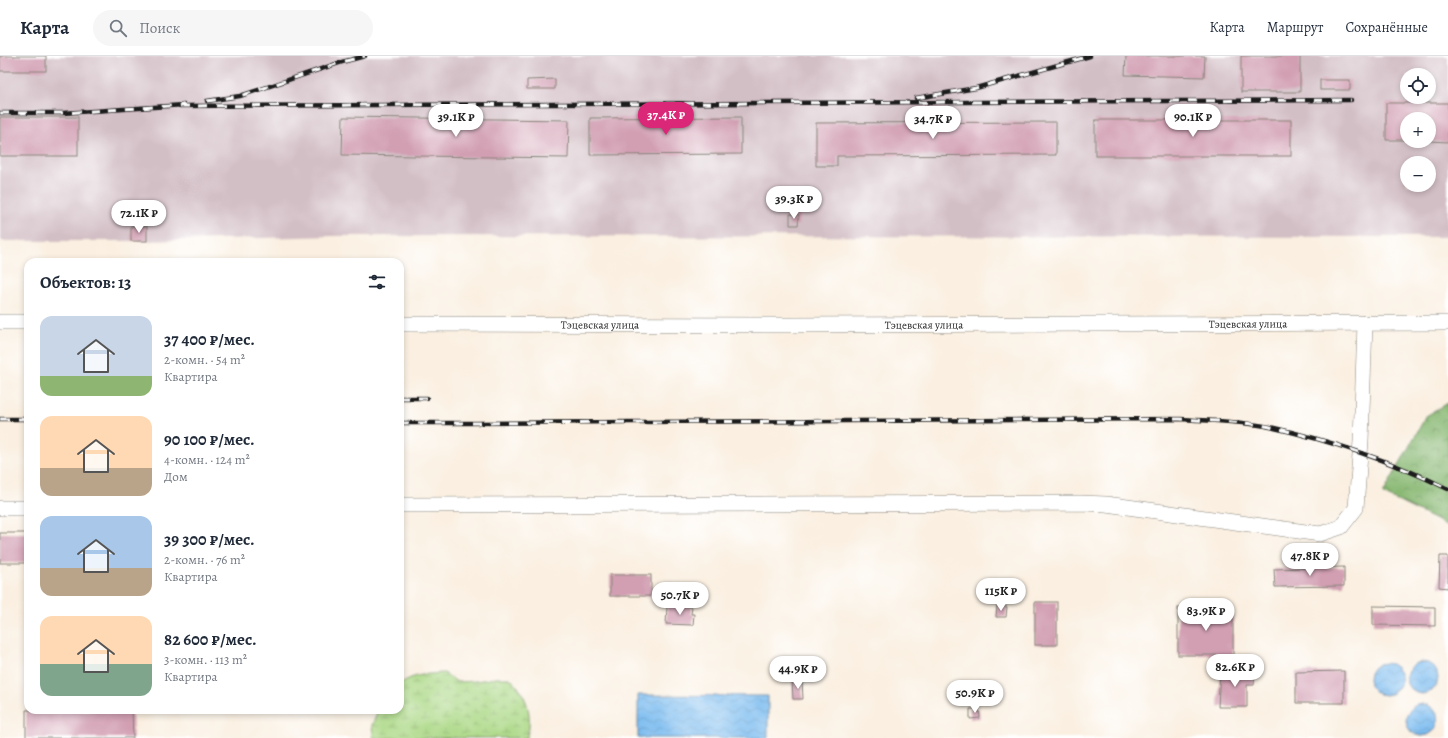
<!DOCTYPE html>
<html lang="ru">
<meta charset="utf-8">
<style>
:root{--surface:#fff;--page:#f6f6f7;--text:#1f2937;--muted:#747a83;--line:#e0e1e3;--accent:#db2777}
body{margin:0;font-family:Alegreya,serif;background:var(--page);color:var(--text);height:100vh;display:flex;flex-direction:column;font-size:15px;white-space:nowrap}
*{box-sizing:border-box;margin:0}
p{font-size:13px;color:var(--muted)}
.icon{flex:none;width:22px;height:22px;fill:none;stroke:currentColor;stroke-width:2;stroke-linecap:round;stroke-linejoin:round}
.map{position:relative;flex:1;overflow:hidden}
.sheet{position:absolute;left:24px;top:202px;width:380px;height:456px;display:flex;flex-direction:column;background:var(--surface);border-radius:12px;box-shadow:0 2px 6px #0003}
.sheet>*{flex:none}
.tools{position:absolute;left:1400px;top:12px;display:grid;gap:8px}
.tools a{display:grid;place-items:center;width:36px;height:36px;border-radius:50%;background:var(--surface);box-shadow:0 2px 6px #0003;font-size:20px}
.price{position:absolute;translate:-50% -34px;padding:0 9px;border-radius:14px;background:#fff;color:#222;font-size:13px;line-height:26px;filter:drop-shadow(0 1px 2px #0008)}
.price::after{content:'';position:absolute;left:50%;top:24px;width:12px;height:9px;margin-left:-6px;background:inherit;clip-path:polygon(0 0,100% 0,50% 100%)}
.price.selected{background:var(--accent);color:#fff}
ul{padding:0;list-style:none}
li{display:flex;align-items:center;gap:12px;height:100px;padding:0 16px}
li span{display:grid;place-items:center;flex:none;width:112px;height:80px;border-radius:12px;color:#555}
li>.icon{margin-inline-start:auto}
span .icon{width:48px;height:48px;fill:#fffc;stroke-width:1}
li b{font-size:17px}
h2{display:flex;justify-content:space-between;align-items:center;height:48px;padding:0 16px;font-size:17px}
header{display:flex;align-items:center;gap:24px;box-sizing:border-box;height:56px;padding:0 20px;background:var(--surface);border-bottom:1px solid var(--line)}
header strong{font-size:19px}
nav{display:flex;gap:22px;margin-inline-start:auto;font-size:14px}
.search{width:280px;height:36px;background:var(--page);display:flex;align-items:center;gap:10px;box-sizing:border-box;padding:0 14px;border-radius:22px;color:var(--muted);font-size:15px}
.map>svg:first-child{display:block}
.industrial{fill:#d2bec5;fill-rule:evenodd}
.forest{fill:url(#forest-crowns);stroke:#526a47}
.wetland{fill:url(#wetland-marsh);stroke:#647a50}
.water{fill:url(#water-waves);stroke:#4b6c86}
.building{fill:#d29fb2}
.lines{fill:none;stroke-linecap:round;stroke-linejoin:round}
.minor-casing{stroke:#8b867e;stroke-width:16}
.minor{stroke:#fff;stroke-width:15}
.rail-casing{stroke:#1c1c1c;stroke-width:4.5}
.rail{stroke:#fff;stroke-width:3;stroke-dasharray:9;stroke-linecap:butt}
.labels{text-anchor:middle;dominant-baseline:central;stroke-width:3;stroke-linejoin:round;paint-order:stroke}
.street-label{font-size:11px;fill:#1c1c1c;stroke:#fff}
</style>
<header>
<strong>Карта</strong>
<div class="search"><svg class="icon" aria-label="search" viewBox="0 0 24 24"><circle cx="10" cy="10" r="6"/><path d="M15 15l6 6"/></svg>Поиск</div>
<nav><a>Карта</a><a>Маршрут</a><a>Сохранённые</a></nav>
</header>
<div class="map">
<svg width="1448" height="682" viewBox="0 0 1448 682">
<defs>
<pattern id="forest-crowns" width="20" height="18" patternUnits="userSpaceOnUse"><rect width="20" height="18" fill="#88b872"/><path d="M2 6a3 3 0 1 1 6 0M12 15a3 3 0 1 1 6 0" fill="none" stroke="#6e955d"/></pattern>
<pattern id="wetland-marsh" width="20" height="14" patternUnits="userSpaceOnUse"><rect width="20" height="14" fill="#abd885"/><path d="M1 5h8M5 5V1M11 12h8M15 12V8" fill="none" stroke="#93b972"/></pattern>
<pattern id="water-waves" width="16" height="10" patternUnits="userSpaceOnUse"><rect width="16" height="10" fill="#7abbef"/><path d="M0 5q4-4 8 0t8 0" fill="none" stroke="#69a0cc"/></pattern>
</defs>
<rect width="100%" height="100%" fill="#fff"/>
<filter id="ink" filterUnits="userSpaceOnUse"><feTurbulence type="fractalNoise" baseFrequency=".025" numOctaves="2"/><feDisplacementMap in="SourceGraphic" scale="8" xChannelSelector="R" yChannelSelector="G"/><feConvolveMatrix kernelMatrix="1 2 1 2 8 2 1 2 1" color-interpolation-filters="sRGB"/></filter>
<filter id="wash" filterUnits="userSpaceOnUse"><feTurbulence type="fractalNoise" baseFrequency=".012" numOctaves="4" result="noise"/><feDisplacementMap in="SourceGraphic" scale="16" xChannelSelector="R" yChannelSelector="G"/><feGaussianBlur stdDeviation="0.9" result="paint"/><feColorMatrix in="noise" values="0 0 0 0 0 0 0 0 0 0 0 0 0 0 0 0 0 1.4 0 .05"/><feComposite in="paint" operator="in"/></filter>
<g filter="url(#wash)">
<rect width="100%" height="100%" fill="#faefe0"/>
<path class="industrial" d="M0 0H1448V181L333 180 147 185H0ZM1407 19H1429V41H1407ZM1407 63H1429V85H1407ZM1407 107H1429V129H1407Z"/>
<polygon class="forest" points="1448,347 1448,470 1383,438 1426,360"/>
<path class="wetland" d="M444 617 457 626 476 625 496 622H510C523 635 531 650 529 670 529 674 527 677 527 682H373L372 669 378 654H400V628C413 618 429 618 444 617Z"/>
<g class="water">
<circle cx="1422" cy="622" r="16"/>
<circle cx="1385" cy="623" r="16"/>
<polygon points="638,639 768,640 768,682 638,682"/>
<circle cx="1422" cy="664" r="16"/>
</g>
<g id="blocks">
<g class="building">
<rect x="0" y="0" width="46" height="15"/>
<polygon points="1126,0 1205,0 1204,21 1125,19"/>
<rect x="1241" y="0" width="59" height="36"/>
<polygon points="555,23 555,33 527,33 527,24"/>
<rect x="1320" y="24" width="30" height="10"/>
<polygon points="1386,47 1448,47 1448,86 1429,85 1429,63 1407,63 1407,84 1386,84"/>
<rect x="0" y="61" width="78" height="39"/>
<polygon points="343,61 569,64 568,102 342,99"/>
<polygon points="741,61 741,98 590,99 590,62"/>
<rect x="1095" y="64" width="196" height="36"/>
<polygon points="1056,66 1056,99 837,100 837,110 816,110 816,67"/>
<polygon points="790,158 799,159 798,169 790,169"/>
<rect x="131" y="170" width="16" height="15"/>
<rect x="0" y="477" width="28" height="30"/>
<polygon points="1440,500 1448,500 1448,532 1439,531"/>
<polygon points="1344,511 1344,530 1275,531 1274,513"/>
<rect x="610" y="519" width="41" height="21"/>
<rect x="1035" y="546" width="22" height="43"/>
<polygon points="667,550 692,551 691,558 694,558 693,569 666,568"/>
<polygon points="997,550 1007,551 1006,561 996,561"/>
<polygon points="1373,550 1435,551 1435,570 1373,569"/>
<rect x="1178" y="552" width="55" height="47"/>
<polygon points="1220,615 1255,616 1254,629 1247,629 1247,651 1218,651"/>
<polygon points="1344,615 1344,647 1296,647 1296,616"/>
<polygon points="792,624 802,624 803,643 793,643"/>
<polygon points="970,653 979,653 980,662 970,663"/>
<polygon points="26,654 132,654 133,682 26,682"/>
</g>
</g>
</g>
<g filter="url(#ink)">
<use href="#blocks" fill-opacity="0" stroke="#8b867e" stroke-width="1"/>
<g class="lines">
<defs>
<g id="minor">
<polyline points="0,266 28,266"/>
<path id="s1" d="M400 268 792 269 1448 267"/>
<polyline points="400,449 1081,447 1106,448 1320,478 1341,471 1356,452 1361,385 1365,267"/>
<polyline points="0,452 28,452"/>
</g>
</defs>
<use href="#minor" class="minor-casing"/>
<use href="#minor" class="minor"/>
<defs>
<g id="rail">
<polyline points="916,42 976,32 1090,0"/>
<polyline points="207,45 240,40 342,6 365,0"/>
<polyline points="180,50 1351,44"/>
<polyline points="0,57 63,57 184,49"/>
<polyline points="400,342 427,342"/>
<polyline points="0,363 28,363"/>
<path d="M400 367H475L1180 363C1210 365 1241 365 1270 371 1329 384 1394 406 1448 433"/>
</g>
</defs>
<use href="#rail" class="rail-casing"/>
<use href="#rail" class="rail"/>
</g>
</g>
<g class="labels">
<g class="street-label">
<text stroke="none"><textPath href="#s1" startOffset="848">Тэцевская улица</textPath></text>
<text stroke="none"><textPath href="#s1" startOffset="200">Тэцевская улица</textPath></text>
<text stroke="none"><textPath href="#s1" startOffset="524">Тэцевская улица</textPath></text>
</g>
</g>
</svg>
<div class="tools">
<a><svg class="icon" aria-label="locate" viewBox="0 0 24 24"><circle cx="12" cy="12" r="6"/><path d="M12 2v4M12 18v4M2 12h4M18 12h4"/></svg></a>
<a>+</a>
<a>−</a>
</div>
<b class="price selected" style="left:666px;top:80px">37.4K ₽</b>
<b class="price" style="left:456px;top:82px">39.1K ₽</b>
<b class="price" style="left:1193px;top:82px">90.1K ₽</b>
<b class="price" style="left:933px;top:84px">34.7K ₽</b>
<b class="price" style="left:794px;top:164px">39.3K ₽</b>
<b class="price" style="left:139px;top:178px">72.1K ₽</b>
<b class="price" style="left:1310px;top:521px">47.8K ₽</b>
<b class="price" style="left:1001px;top:556px">115K ₽</b>
<b class="price" style="left:680px;top:560px">50.7K ₽</b>
<b class="price" style="left:1206px;top:576px">83.9K ₽</b>
<b class="price" style="left:1235px;top:632px">82.6K ₽</b>
<b class="price" style="left:798px;top:634px">44.9K ₽</b>
<b class="price" style="left:975px;top:658px">50.9K ₽</b>
<section class="sheet">
<h2>Объектов: 13<svg class="icon" aria-label="filters" viewBox="0 0 24 24"><path d="M4 7h16M4 17h16"/><circle cx="9" cy="7" r="2"/><circle cx="15" cy="17" r="2"/></svg></h2>
<ul>
<li><span style="background:linear-gradient(#c9d6e8 75%,#8fb573 0)"><svg class="icon" aria-label="home" viewBox="0 0 24 24"><path d="M3 11l9-7 9 7M6 9v11h12V9"/></svg></span><div><b>37 400 ₽/мес.</b><p>2-комн. · 54 m²</p><p>Квартира</p></div></li>
<li><span style="background:linear-gradient(#ffd9b3 65%,#b9a48a 0)"><svg class="icon" aria-label="home" viewBox="0 0 24 24"><path d="M3 11l9-7 9 7M6 9v11h12V9"/></svg></span><div><b>90 100 ₽/мес.</b><p>4-комн. · 124 m²</p><p>Дом</p></div></li>
<li><span style="background:linear-gradient(#a9c7e8 65%,#b9a48a 0)"><svg class="icon" aria-label="home" viewBox="0 0 24 24"><path d="M3 11l9-7 9 7M6 9v11h12V9"/></svg></span><div><b>39 300 ₽/мес.</b><p>2-комн. · 76 m²</p><p>Квартира</p></div></li>
<li><span style="background:linear-gradient(#ffd9b3 60%,#7fa58c 0)"><svg class="icon" aria-label="home" viewBox="0 0 24 24"><path d="M3 11l9-7 9 7M6 9v11h12V9"/></svg></span><div><b>82 600 ₽/мес.</b><p>3-комн. · 113 m²</p><p>Квартира</p></div></li>
</ul>
</section>
</div>
